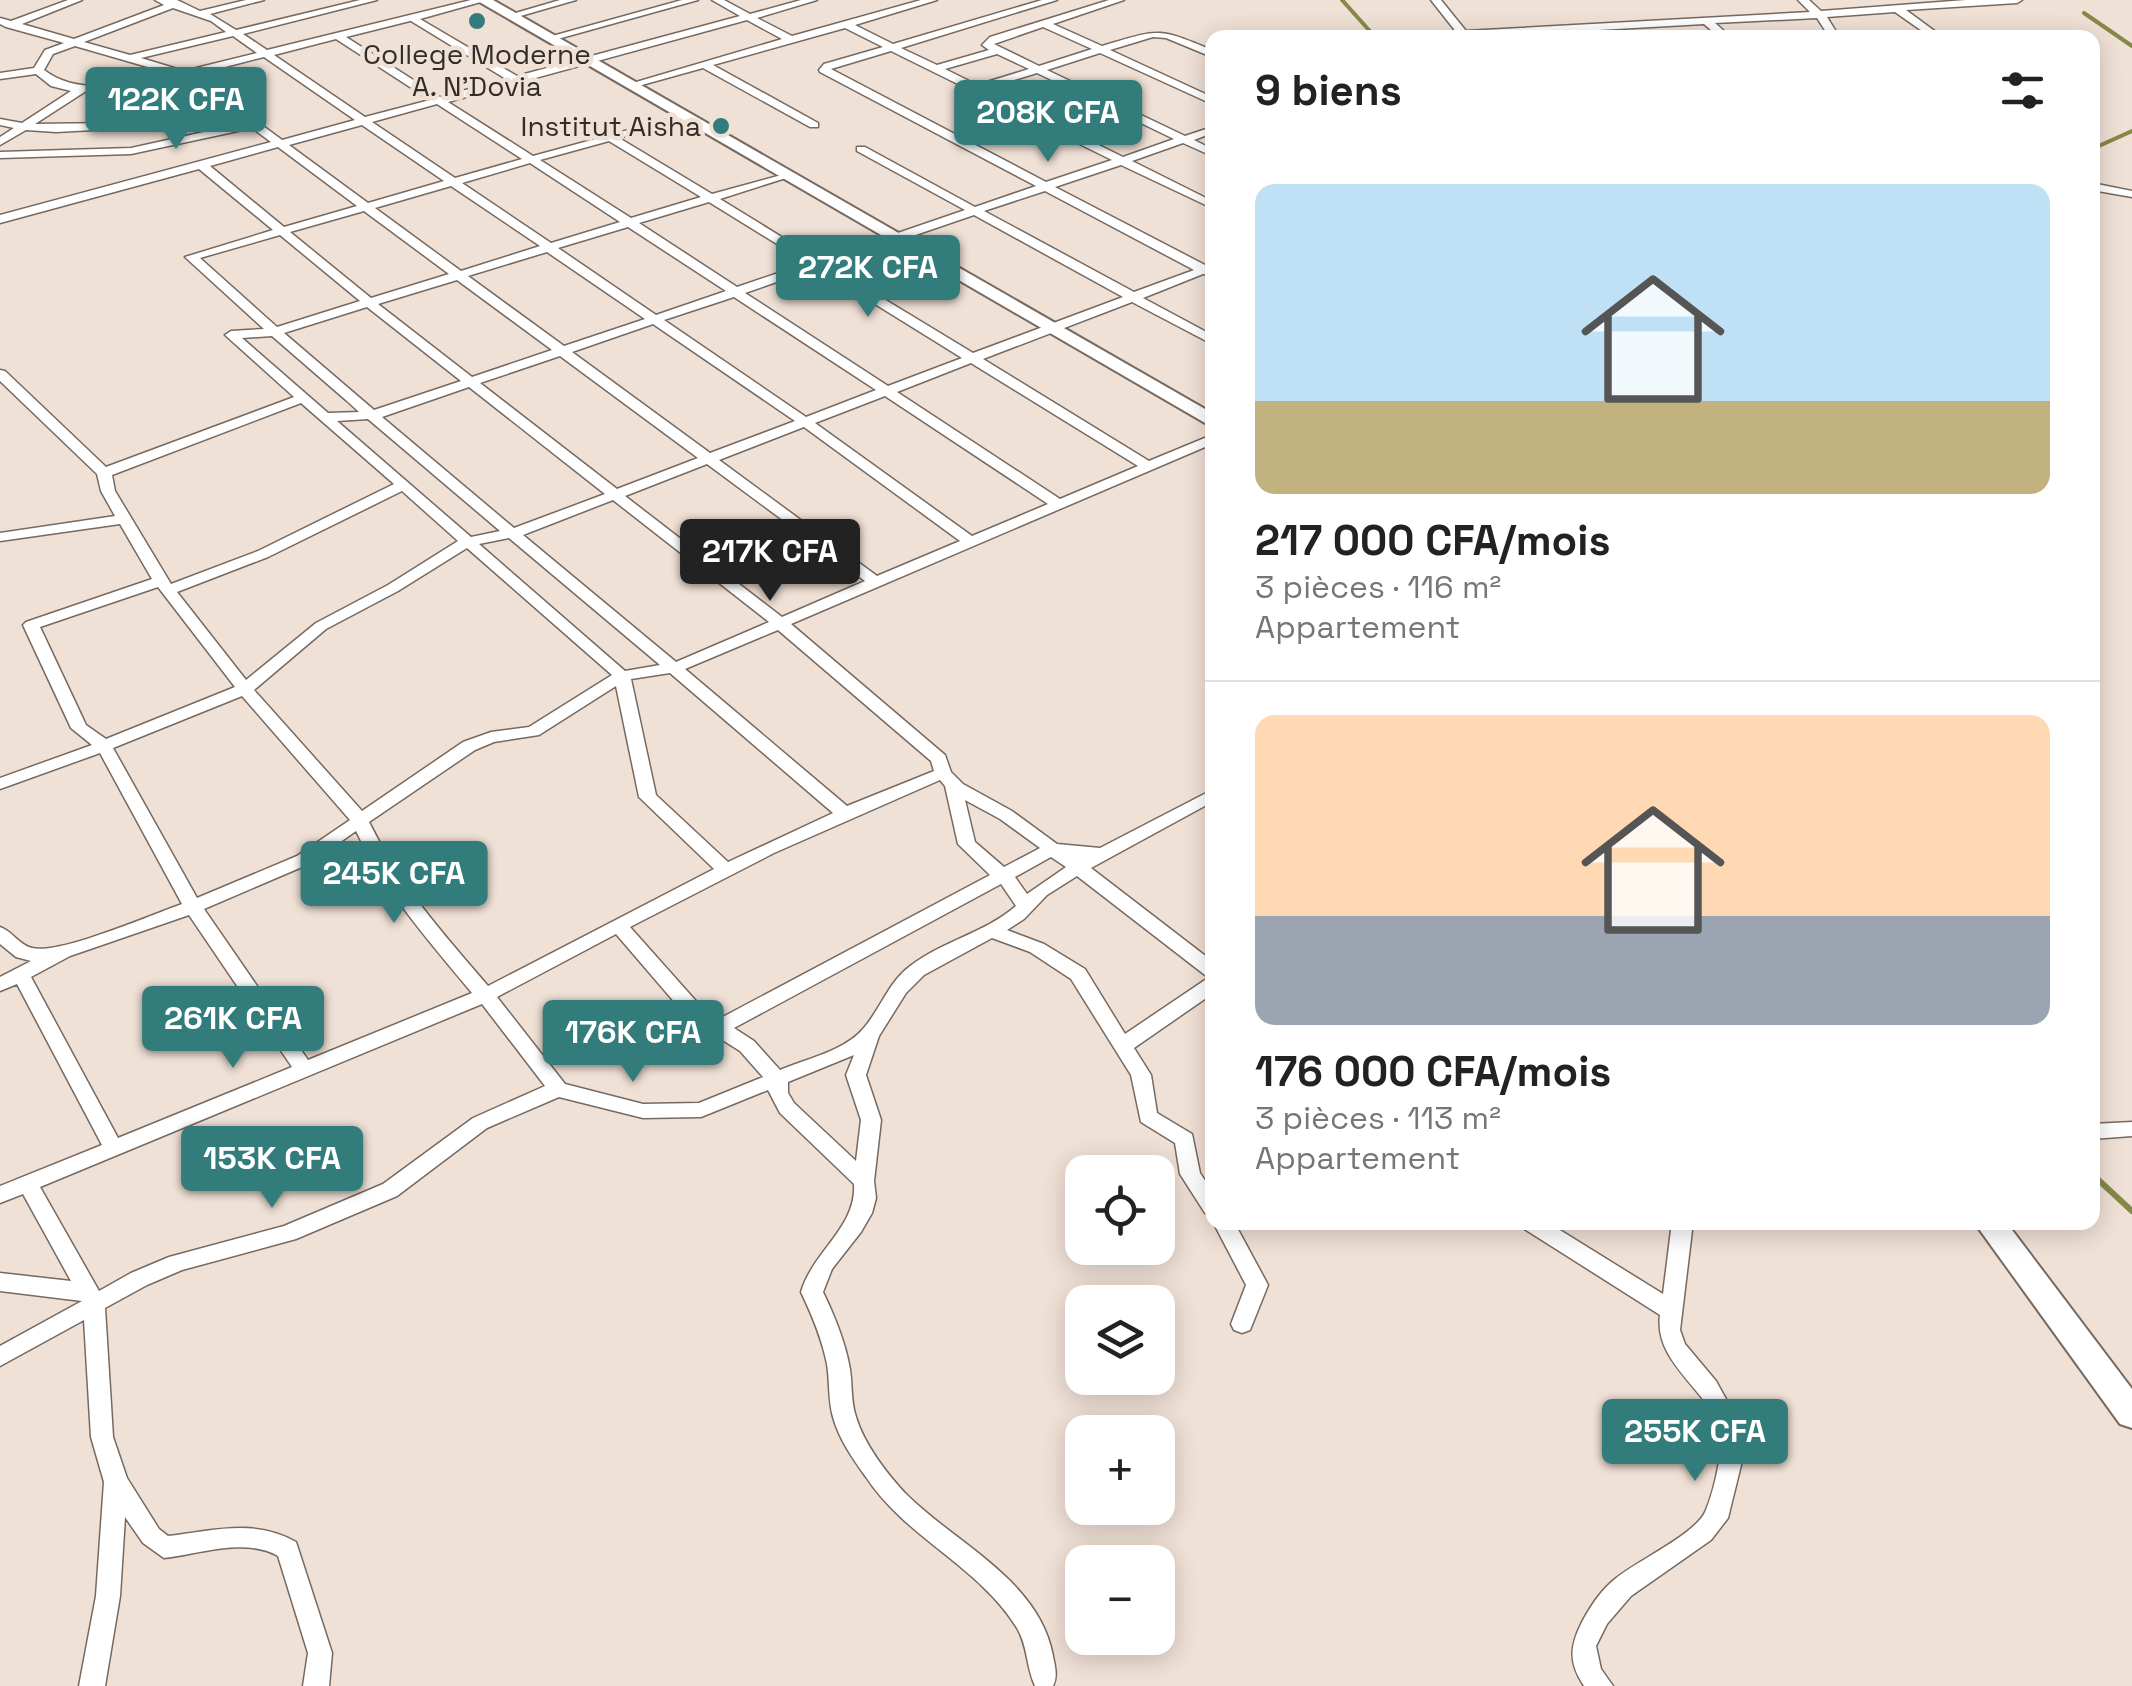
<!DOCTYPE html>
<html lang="fr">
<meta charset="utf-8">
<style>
:root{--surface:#fff;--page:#f6f6f6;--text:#222;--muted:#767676;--line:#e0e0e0;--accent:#337c7c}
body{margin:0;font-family:"Space Grotesk",sans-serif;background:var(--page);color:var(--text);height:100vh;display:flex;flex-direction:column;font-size:38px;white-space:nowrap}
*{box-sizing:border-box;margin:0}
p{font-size:32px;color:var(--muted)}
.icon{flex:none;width:55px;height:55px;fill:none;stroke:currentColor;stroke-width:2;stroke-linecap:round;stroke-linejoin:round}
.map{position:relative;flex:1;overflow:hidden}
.side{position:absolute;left:1205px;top:30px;width:895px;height:1200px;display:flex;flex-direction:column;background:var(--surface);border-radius:20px;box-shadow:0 5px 25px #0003}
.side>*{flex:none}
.controls{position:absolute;left:1065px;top:1155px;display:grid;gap:20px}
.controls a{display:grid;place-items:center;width:110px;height:110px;border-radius:20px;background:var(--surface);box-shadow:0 5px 25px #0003;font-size:50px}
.price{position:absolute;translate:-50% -85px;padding:0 22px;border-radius:10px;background:var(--accent);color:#fff;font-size:32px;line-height:65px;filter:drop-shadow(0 2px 5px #0008)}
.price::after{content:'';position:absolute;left:50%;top:60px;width:30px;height:22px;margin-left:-15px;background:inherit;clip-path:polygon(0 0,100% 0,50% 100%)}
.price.on{background:#222;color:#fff}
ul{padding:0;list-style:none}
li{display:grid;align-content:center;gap:20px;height:530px;padding:0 50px}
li+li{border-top:2px solid var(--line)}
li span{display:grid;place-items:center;height:310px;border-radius:20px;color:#555}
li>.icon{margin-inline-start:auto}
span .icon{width:180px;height:180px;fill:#fffc;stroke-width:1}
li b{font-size:42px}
h2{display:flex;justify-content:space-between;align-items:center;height:120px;padding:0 50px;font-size:42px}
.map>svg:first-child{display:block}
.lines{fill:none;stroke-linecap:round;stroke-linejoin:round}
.stream-far1{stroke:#858948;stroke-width:4}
.stream{stroke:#858948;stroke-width:6}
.street-casing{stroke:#766960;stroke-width:3}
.secondary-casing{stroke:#766960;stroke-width:4}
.street{fill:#fff;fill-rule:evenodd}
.secondary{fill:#fff;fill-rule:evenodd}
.poi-dot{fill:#337c7c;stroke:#f0e1d6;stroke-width:4}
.labels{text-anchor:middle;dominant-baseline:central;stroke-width:9;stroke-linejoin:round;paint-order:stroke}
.far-poi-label{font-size:28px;fill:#332d29;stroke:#f0e1d6}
</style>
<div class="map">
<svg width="2132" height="1686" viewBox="0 0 2132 1686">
<rect width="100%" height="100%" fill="#f0e1d6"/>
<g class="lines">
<g class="stream-far1">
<polyline points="1342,0 1376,38"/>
<polyline points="2084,13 2132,46"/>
<polyline points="2092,149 2132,131"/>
</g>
<polyline class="stream" points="2092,1174 2132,1211"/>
<defs>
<g id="street">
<path d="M68 0H82L22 24 74 39 164 5 155 0H177L200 11 246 0H264L210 14 236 30 360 0H377L243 34 267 50 471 0H488L420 19 517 76 740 16 712 0H724L750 14 801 0H817L757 18 792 36 921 0H937L855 25 893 44 1042 0H1057L901 48 937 65 989 50 982 45 990 37 1109 0H1124L1053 24 1102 46C1159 29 1157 27 1212 50V57L1166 38 1153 37 1110 50 1212 97V104L1100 53 1047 70 1185 136 1212 127V133L1194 140 1212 149V156L1183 143 1132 161 1212 201V208L1121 165 1055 187 1205 265 1212 263V275L1203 274 1143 298 1212 335V344L1132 302 983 359 1149 461 1212 435V444L791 624 945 755 951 772 963 784 1012 811 1057 844 1100 848 1212 790V802L1091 868 1212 961V976L1205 975 1077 876 1047 895 1024 919 1007 930 1044 944 1085 969 1125 1034 1205 980 1212 979V994L1134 1048 1151 1075 1157 1113 1192 1134 1200 1173 1212 1191V1215L1205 1213 1180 1174 1175 1143 1141 1122 1131 1075 1071 979 1030 952 992 938 924 975 906 993 879 1036 866 1075 881 1120 874 1181 876 1198 872 1213 861 1232 832 1269 823 1292C834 1315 844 1339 849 1364 853 1382 850 1400 856 1417 864 1444 887 1474 906 1494 956 1544 1039 1580 1053 1656 1055 1667 1058 1676 1053 1686H1035C1026 1667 1028 1646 1017 1628 979 1566 906 1538 866 1477 853 1459 839 1439 833 1417 828 1400 830 1382 827 1364 822 1339 812 1315 801 1292 813 1251 857 1227 854 1184L780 1113 768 1090 701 1117 643 1118 559 1097 487 1128 397 1196 296 1239 182 1270 147 1285 105 1308 113 1437 127 1478 159 1529 168 1536C213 1531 254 1518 296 1542L332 1653 329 1686H303L308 1653 278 1556C245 1537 199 1554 164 1558L143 1543 125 1517 120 1596 105 1686H79L96 1596 104 1482 91 1437 84 1320 0 1366V1346L82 1301 0 1291V1273L71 1281 23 1194 0 1203V1186L102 1145 17 984 0 991V977L31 961 16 957 0 944V927C12 931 19 945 32 948 59 955 151 915 182 904L100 753 0 789V778L92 745 71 728 23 625 26 622 152 579 120 524 0 541V533L115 516 101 491 97 474 0 381V370L5 371 106 467 294 397 225 335 231 331 264 329 185 257 273 230 199 169 0 223V215L271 142 252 128 131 154 0 158V152L131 148 245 123 223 106 112 129 56 132 26 130 0 145V137L14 128 0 125V119L22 123 71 91 51 86 36 74 0 79V73L34 68 45 50 64 43 6 27 0 24V18L11 21ZM173 8 211 21 226 32 130 55 84 42ZM747 20 782 39 626 85 631 88 703 68 810 127H818V123L713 65 845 28 883 47 824 64 819 70 820 72 1036 186 975 207 865 147H857V151L965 210 819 260 720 199 789 177V173L712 194 619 138 687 118V114L533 156 448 102ZM410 21H411L506 79 440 97 346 37ZM1043 27 1092 49 1039 66 994 44ZM233 36 257 53 184 71 141 58ZM336 39 430 100 365 117 274 55ZM75 46 172 74C132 84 78 97 44 70L53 54ZM891 51 1112 160 1046 182 831 69ZM997 54 1029 69 977 85 945 69ZM264 57 355 120 282 140 194 75ZM1037 73 1174 139 1123 157 985 89ZM184 77 216 101 112 123 35 124 86 91 136 89ZM437 104 522 159 455 178 372 122ZM362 125 444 181 368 203 289 145ZM609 141 701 197 631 218 540 160ZM278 147 357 206 284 227 210 166ZM530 163 620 222 551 243 462 183ZM451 186 540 246 461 271 375 208ZM1045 191 1194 270 1134 292 984 211ZM709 202 808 263 737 287 639 223ZM364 211 449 274 371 298 290 232ZM974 215 1123 297 973 353 828 265ZM628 227 726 291 656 315 558 248ZM280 235 360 301 277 327 200 258ZM547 252 645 319 564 346 468 276ZM817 268 962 358 888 386 745 293ZM457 280 552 350 472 377 378 304ZM734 297 876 390 806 417 664 320ZM367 307 461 381 374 410 284 333ZM653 324 795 421 710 453 572 352ZM272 336 347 401 359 412 328 413 242 338ZM560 356 698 458 617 489 480 383ZM971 363 1138 466 1060 499 897 392ZM469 387 605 494 514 528 382 417ZM885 396 1048 504 972 536 815 423ZM301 403 394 484 258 551 171 584 115 491 112 475ZM368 419 500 531 471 537 337 421ZM804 427 960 541 877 576 719 460ZM707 464 865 581 782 617 625 496ZM402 491 458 541 388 585 316 623 246 680 177 592 268 557ZM613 500 769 622 676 662 523 535ZM509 538 660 665 625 671 479 544ZM467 548 612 675 529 727 491 732 463 742 362 811 254 690 326 629 398 591ZM158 587 235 687 106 739 86 725 40 627ZM778 630 931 761 934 771 847 806 685 669ZM670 673 833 813 728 862 656 795 631 679ZM616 686 639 797 714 869 488 986C441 931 401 887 369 822L475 750 494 742 539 735ZM242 696 350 820 297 856 197 898 113 748ZM940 780 945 786 958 844 990 875 719 1019 703 1009 630 927 774 853ZM965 800 1000 819 1040 848 1004 867 975 842ZM356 831C386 893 429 941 472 993L308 1060 204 909 309 864ZM1051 857 1066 867 1027 894 1015 877ZM1001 884 1016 906C985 933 942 941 909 967 888 983 880 1010 863 1029 844 1051 806 1059 780 1070L754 1041 734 1028ZM189 915 292 1067 118 1138 31 977 70 956ZM616 934 689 1019 740 1051 763 1077 699 1103 643 1104 565 1084 497 997ZM482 1004 545 1086 473 1118 383 1184 284 1226 169 1257 131 1273 99 1291 40 1187ZM854 1055 846 1075 861 1120 856 1161 794 1103 788 1093V1082Z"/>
<polygon points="560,0 576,0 510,19 505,16"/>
<polygon points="682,0 698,0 554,40 545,38"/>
<polygon points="1431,0 1441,0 1466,31 1810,12 1798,0 1809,0 1821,11 1966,0 2022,0 2017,3 1906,10 1944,38 1932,38 1895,12 1827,17 1840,38 1830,38 1817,18 1715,23 1732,38 1720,38 1704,24 1461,38"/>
<polygon points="2092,183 2132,191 2132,197 2092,190"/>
<polygon points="2132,1122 2132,1136 2092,1139 2092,1124"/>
<polygon points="1213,1222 1234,1222 1268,1285 1250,1330 1242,1333 1234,1330 1231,1324 1246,1285"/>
<path d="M1520 1222H1547L1663 1294 1672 1222H1693L1680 1330 1685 1344 1716 1381 1742 1428 1744 1453 1728 1518 1711 1540 1631 1596 1607 1624 1596 1646 1601 1669 1613 1686H1584C1568 1662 1570 1646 1582 1622 1590 1607 1601 1590 1615 1579 1636 1561 1697 1534 1706 1510 1714 1491 1725 1446 1719 1427 1704 1386 1654 1362 1660 1315L1523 1228Z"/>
</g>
<g id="secondary">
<polygon points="476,0 493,0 1212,413 1212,427"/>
<polygon points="1974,1222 2006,1222 2132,1389 2132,1428 2120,1424"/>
</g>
</defs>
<use href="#street" class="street-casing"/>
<use href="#secondary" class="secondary-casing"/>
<use href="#street" class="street"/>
<use href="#secondary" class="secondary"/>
</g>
<g class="poi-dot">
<circle cx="477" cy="21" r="10"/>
<circle cx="721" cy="126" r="10"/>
</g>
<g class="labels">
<g class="far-poi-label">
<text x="477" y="54">College Moderne<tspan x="477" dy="32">A. N'Dovia</tspan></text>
<text x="701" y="126" text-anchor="end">Institut Aisha</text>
</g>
</g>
</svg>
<div class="controls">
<a><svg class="icon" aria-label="locate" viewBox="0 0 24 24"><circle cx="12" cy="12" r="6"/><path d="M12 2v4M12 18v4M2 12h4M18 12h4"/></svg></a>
<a><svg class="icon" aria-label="layers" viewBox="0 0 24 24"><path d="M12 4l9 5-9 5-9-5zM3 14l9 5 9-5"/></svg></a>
<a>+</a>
<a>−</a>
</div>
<b class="price" style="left:176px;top:152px">122K CFA</b>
<b class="price" style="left:1048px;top:165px">208K CFA</b>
<b class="price" style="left:868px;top:320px">272K CFA</b>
<b class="price on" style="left:770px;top:604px">217K CFA</b>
<b class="price" style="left:394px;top:926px">245K CFA</b>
<b class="price" style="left:233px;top:1071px">261K CFA</b>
<b class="price" style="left:633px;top:1085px">176K CFA</b>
<b class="price" style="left:272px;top:1211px">153K CFA</b>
<b class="price" style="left:1695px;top:1484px">255K CFA</b>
<section class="side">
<h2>9 biens<svg class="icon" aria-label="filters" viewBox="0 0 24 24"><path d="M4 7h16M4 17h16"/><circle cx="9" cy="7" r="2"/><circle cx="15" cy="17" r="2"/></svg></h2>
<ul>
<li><span style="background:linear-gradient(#bfe0f5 70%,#c2b280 0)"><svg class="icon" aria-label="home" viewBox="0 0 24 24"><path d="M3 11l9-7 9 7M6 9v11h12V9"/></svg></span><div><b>217 000 CFA/mois</b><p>3 pièces · 116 m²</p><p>Appartement</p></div></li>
<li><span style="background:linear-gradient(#ffd9b3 65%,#9aa5b1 0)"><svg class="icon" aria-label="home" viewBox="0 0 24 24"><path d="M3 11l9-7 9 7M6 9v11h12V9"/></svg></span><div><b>176 000 CFA/mois</b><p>3 pièces · 113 m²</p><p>Appartement</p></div></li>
</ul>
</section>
</div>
